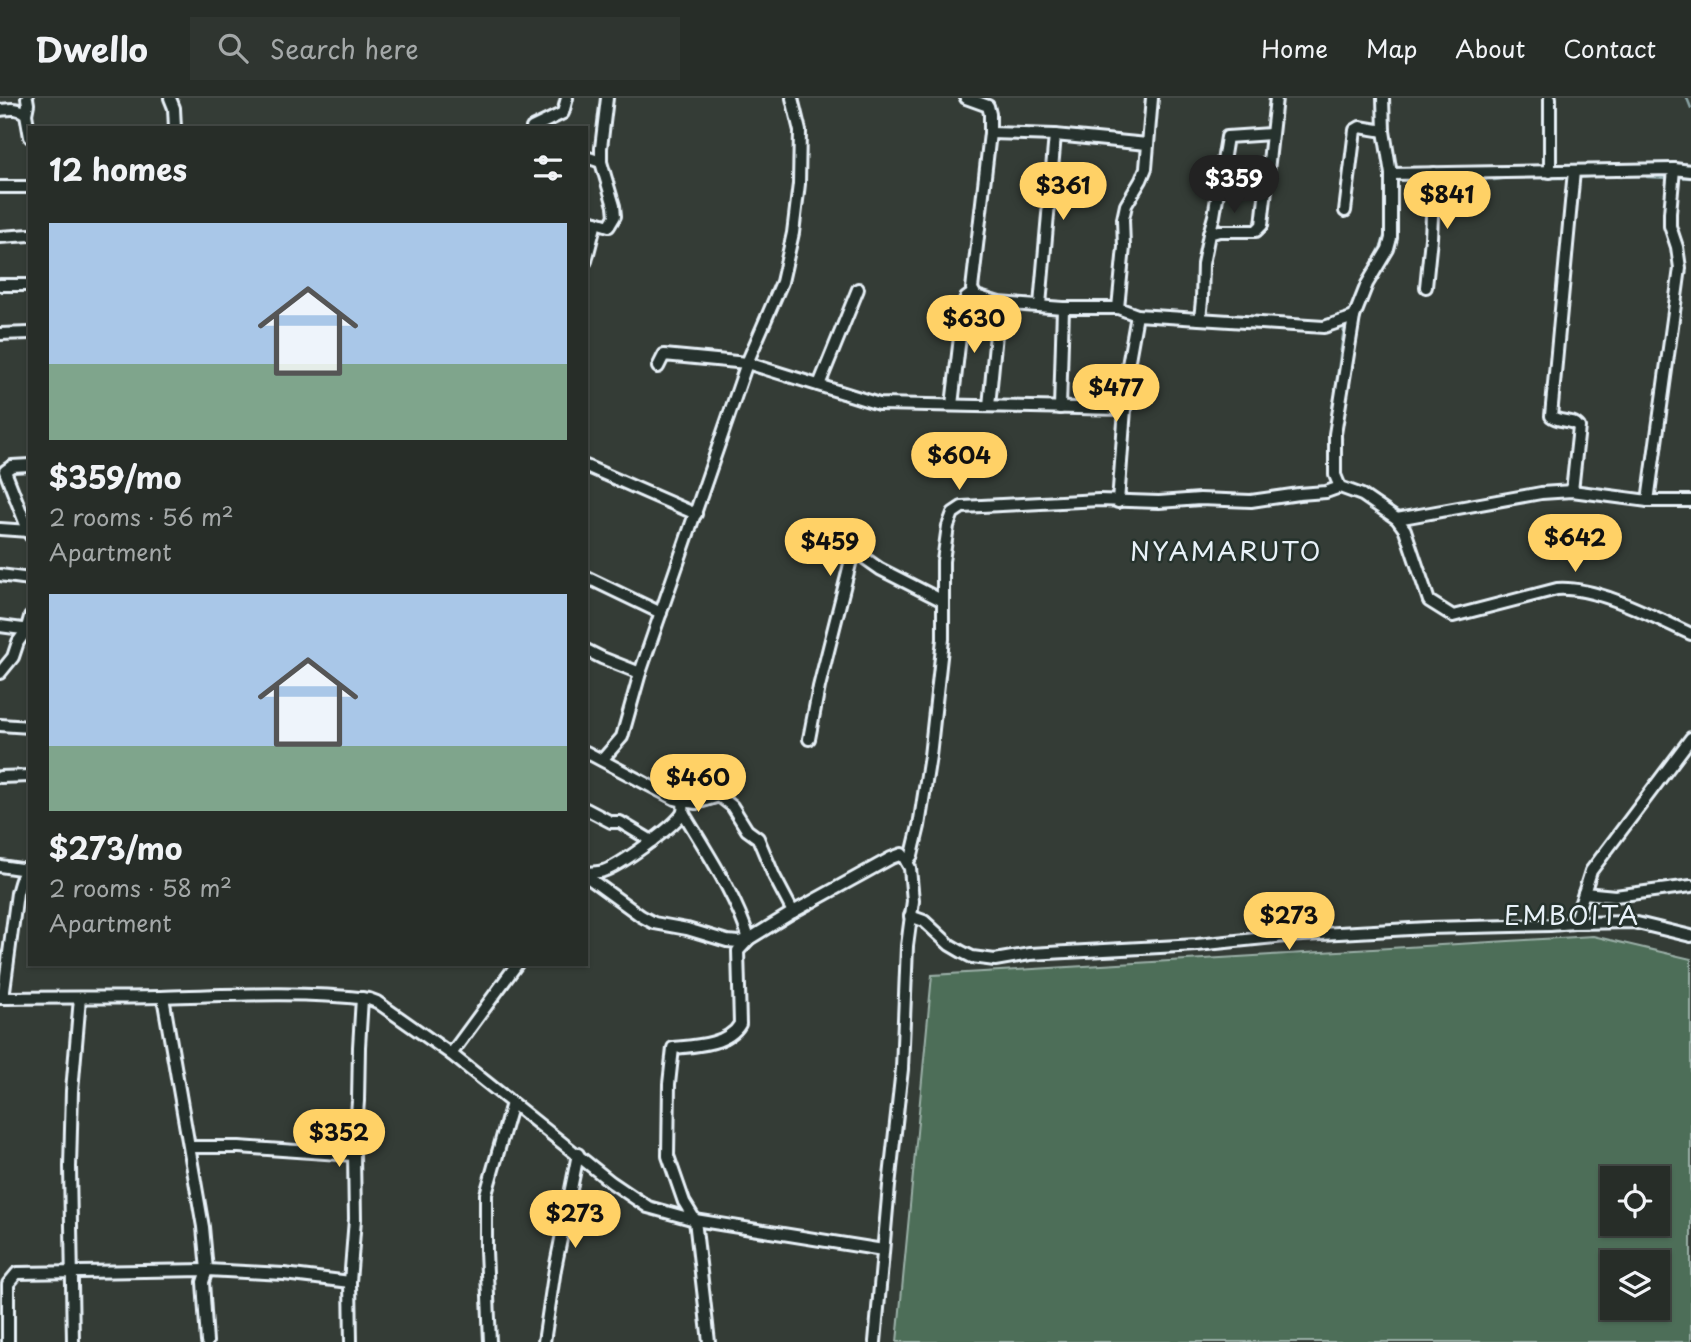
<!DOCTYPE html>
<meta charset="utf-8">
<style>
:root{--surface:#272d28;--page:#2f3530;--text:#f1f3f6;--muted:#a4a8a8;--line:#434945;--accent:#ffd166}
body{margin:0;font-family:"Playpen Sans",sans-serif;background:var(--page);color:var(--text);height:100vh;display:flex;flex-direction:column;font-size:26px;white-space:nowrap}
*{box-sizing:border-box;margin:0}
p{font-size:23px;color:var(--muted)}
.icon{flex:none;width:38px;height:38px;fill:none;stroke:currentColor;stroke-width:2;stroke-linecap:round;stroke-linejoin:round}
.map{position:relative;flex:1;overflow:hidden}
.side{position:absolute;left:28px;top:28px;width:560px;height:840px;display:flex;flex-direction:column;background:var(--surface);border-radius:0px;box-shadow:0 2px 5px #0004,0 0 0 2px var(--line)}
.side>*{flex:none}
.buttons{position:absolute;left:1600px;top:1068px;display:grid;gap:14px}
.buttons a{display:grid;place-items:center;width:70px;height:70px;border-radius:0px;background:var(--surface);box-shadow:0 2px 5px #0004,0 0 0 2px var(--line);font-size:35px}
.price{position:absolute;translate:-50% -60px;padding:0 16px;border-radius:24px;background:var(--accent);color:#111;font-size:23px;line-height:46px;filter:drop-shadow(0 2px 4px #0008)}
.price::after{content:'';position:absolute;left:50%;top:42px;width:21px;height:16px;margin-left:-10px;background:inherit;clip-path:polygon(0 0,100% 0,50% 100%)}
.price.on{background:#222;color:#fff}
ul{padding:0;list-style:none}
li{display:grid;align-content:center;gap:14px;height:371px;padding:0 21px}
li span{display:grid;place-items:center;height:217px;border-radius:0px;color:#555}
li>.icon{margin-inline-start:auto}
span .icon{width:126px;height:126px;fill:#fffc;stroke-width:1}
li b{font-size:30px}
h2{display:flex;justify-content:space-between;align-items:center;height:84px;padding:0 21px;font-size:30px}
header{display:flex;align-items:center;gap:42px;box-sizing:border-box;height:98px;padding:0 35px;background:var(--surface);border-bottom:2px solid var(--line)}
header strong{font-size:33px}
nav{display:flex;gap:38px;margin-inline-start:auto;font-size:24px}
.search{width:490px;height:63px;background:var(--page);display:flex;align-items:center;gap:18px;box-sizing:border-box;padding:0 24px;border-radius:0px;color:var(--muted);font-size:26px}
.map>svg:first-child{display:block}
.green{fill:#4e6e58;stroke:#9bb0a8;stroke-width:2;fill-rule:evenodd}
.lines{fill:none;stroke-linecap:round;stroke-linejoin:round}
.stream{stroke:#89a2a4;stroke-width:2.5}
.minor-casing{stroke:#e8f1f8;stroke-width:16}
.minor{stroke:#26332d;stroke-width:10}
.labels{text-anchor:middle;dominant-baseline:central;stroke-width:5;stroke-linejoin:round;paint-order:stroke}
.quarter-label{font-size:26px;letter-spacing:2px;fill:#e8f1f8;stroke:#26332d}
</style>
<header>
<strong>Dwello</strong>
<div class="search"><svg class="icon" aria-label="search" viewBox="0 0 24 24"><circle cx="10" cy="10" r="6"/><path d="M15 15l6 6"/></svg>Search here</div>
<nav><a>Home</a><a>Map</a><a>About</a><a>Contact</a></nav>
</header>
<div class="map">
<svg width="1691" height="1244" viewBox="0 0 1691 1244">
<rect width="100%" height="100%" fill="#343c36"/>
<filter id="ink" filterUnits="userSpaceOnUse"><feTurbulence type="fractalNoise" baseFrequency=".0143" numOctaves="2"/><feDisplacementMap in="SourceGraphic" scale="14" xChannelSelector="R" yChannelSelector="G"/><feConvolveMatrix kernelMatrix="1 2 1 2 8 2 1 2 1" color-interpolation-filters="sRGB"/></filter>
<g filter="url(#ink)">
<path class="green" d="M1593 838 1691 861V1244H897L932 877ZM1612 1080H1657V1125H1612ZM1612 1164H1657V1209H1612Z"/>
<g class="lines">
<g class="stream">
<polyline points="1687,0 1691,10"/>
<polyline points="1603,78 1621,79"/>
<polyline points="1629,78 1642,78"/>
<polyline points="1647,79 1667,80"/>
<polyline points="1676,79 1691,80"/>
<polyline points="1578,80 1596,78"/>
<polyline points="1494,82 1510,80 1569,80"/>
<polyline points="1394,83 1407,82 1431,82"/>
<polyline points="1447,83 1486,82"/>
<polyline points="1369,173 1382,146 1386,131"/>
<polyline points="1348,217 1358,195"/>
<polyline points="1335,294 1344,230"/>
<polyline points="1330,333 1333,304"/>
<polyline points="1329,343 1329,379"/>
<polyline points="1340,358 1342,340"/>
</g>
<defs>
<g id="minor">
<polyline points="170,0 174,10 175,30"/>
<polyline points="966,0 988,8 990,16 990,35 972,191 976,198 999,205 989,308"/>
<polyline points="1152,0 1146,70 1141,82 1126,107 1123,121 1124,149 1118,210 1137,217 1324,229 1354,219"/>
<path d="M1383 0 1384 33 1391 76V140L1388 151 1367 186 1354 219 1335 336V377L1340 389 1362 397 1397 421 1405 432 1429 503 1453 518 1557 491C1597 488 1654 519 1691 536"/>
<polyline points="1550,0 1550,74"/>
<path d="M0 12C10 11 18 9 26 16L30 39"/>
<polyline points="26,16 28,6 27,0"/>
<polyline points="532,30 563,15 567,0"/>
<polyline points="990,35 1055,37 1147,46"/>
<polyline points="586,59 601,64"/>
<polyline points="1391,76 1674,71 1691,73"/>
<polyline points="0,89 30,89"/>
<polyline points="1345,113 1355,32 1360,29 1384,33"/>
<polyline points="586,121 609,128 615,118 614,108 601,64 601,50 607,0"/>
<polyline points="1209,136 1214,118 1227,39 1271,36"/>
<polyline points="0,139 30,137"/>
<polyline points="586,163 596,124"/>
<polyline points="0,187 30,187"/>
<polyline points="1426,189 1431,140 1434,75"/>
<polyline points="999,205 1063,210 1118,210"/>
<polyline points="1040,207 1055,37"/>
<polyline points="1200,221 1202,202 1203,166 1209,136 1219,133 1256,133 1262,127 1276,0"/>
<polyline points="0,236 30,235"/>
<polyline points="658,269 664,257 747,265 879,306 1125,311 1125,284 1137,217"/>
<polyline points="819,287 858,191"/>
<polyline points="952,307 964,205 966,200 973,195"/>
<polyline points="1060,310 1063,210"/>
<polyline points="30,367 12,368 5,373 30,437"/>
<polyline points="586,368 696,416"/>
<path d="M1572 393 1579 329C1572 320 1559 325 1551 318L1574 73"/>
<polyline points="1648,403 1680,170 1677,149 1670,128 1670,115 1674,71"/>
<polyline points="1118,404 1125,311"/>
<polyline points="1397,421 1541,395 1572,393 1648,403 1691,403"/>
<polyline points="0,431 29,433"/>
<polyline points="0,477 30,481"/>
<polyline points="586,479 661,515"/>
<polyline points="0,528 30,532"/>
<polyline points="586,552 602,560 640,575"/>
<polyline points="0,575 13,559 18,544 26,533 30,519"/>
<polyline points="0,627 30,629"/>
<polyline points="809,641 819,589 852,458 854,455 858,454 863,459 880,471 943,503"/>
<path d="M586 654 675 701 683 703C683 706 684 710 683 714 677 727 618 769 603 773 598 775 591 774 586 775"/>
<polyline points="602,662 622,639 640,575 747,265 782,184 793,135 799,86 800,33 792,0"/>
<polyline points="0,679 30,678"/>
<polyline points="683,703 696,705 719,698 732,708 747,732 758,740 774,778 793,814"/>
<polyline points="586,711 611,724 620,724 652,743"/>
<path d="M683 714C707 755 735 795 749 841L738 853 740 926C728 947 694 948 673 950L669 986 668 1058 684 1104 695 1122 709 1244"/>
<polyline points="907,764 912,757 919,728 930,658 943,541 943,463 948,428 953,415 962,409 1099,402 1159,404 1200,401 1251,403 1299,396 1326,394 1340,389"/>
<polyline points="0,768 27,772"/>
<polyline points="586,778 641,818 654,825 687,831 727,843 739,844 749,841 793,814 891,760 902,756 910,770 913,803 907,848 902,971 889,1088 875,1244"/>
<polyline points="1584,795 1591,773 1691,640"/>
<polyline points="910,818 924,823 950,847 962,854 972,859 995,862 1030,856 1197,847 1285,838 1428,830 1550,827 1574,825 1633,824 1691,838"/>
<polyline points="1574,825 1584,795 1615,798 1691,788"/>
<polyline points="163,899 203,1129 207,1172 203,1184 207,1244"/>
<path d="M0 900C54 899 107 900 161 899 230 897 300 893 369 901L377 904 451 956 611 1084 648 1109 695 1122 883 1152"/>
<path d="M3 900 17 795C20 786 21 775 30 771"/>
<polyline points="451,956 517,866"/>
<polyline points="190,1049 239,1049 354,1057"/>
<polyline points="8,1244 8,1186 17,1175 207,1172 284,1176 350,1184"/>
<polyline points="73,1244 70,1069 72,993 80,900"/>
<polyline points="351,1244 350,1184 355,1121 354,1057 358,1003 359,949 362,900"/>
<polyline points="490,1244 486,1152 486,1096 512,1005"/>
<polyline points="544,1244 555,1171 578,1056"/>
</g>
</defs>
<use href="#minor" class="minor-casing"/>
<use href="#minor" class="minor"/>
</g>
</g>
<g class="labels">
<g class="quarter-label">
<text x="1226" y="452">NYAMARUTO</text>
<text x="1572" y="816">EMBOITA</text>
</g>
</g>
</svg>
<div class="buttons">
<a><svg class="icon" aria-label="locate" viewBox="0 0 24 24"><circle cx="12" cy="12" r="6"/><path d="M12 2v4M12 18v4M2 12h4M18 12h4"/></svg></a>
<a><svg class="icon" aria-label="layers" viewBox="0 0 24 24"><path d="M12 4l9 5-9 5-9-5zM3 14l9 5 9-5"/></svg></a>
</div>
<b class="price on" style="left:1234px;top:117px">$359</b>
<b class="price" style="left:1063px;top:124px">$361</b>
<b class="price" style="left:1447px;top:133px">$841</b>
<b class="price" style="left:974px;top:257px">$630</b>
<b class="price" style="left:1116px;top:326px">$477</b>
<b class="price" style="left:959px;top:394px">$604</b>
<b class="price" style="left:1575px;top:476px">$642</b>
<b class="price" style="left:830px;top:480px">$459</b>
<b class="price" style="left:698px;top:716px">$460</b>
<b class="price" style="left:1289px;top:854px">$273</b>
<b class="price" style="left:339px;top:1071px">$352</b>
<b class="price" style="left:575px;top:1152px">$273</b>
<section class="side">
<h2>12 homes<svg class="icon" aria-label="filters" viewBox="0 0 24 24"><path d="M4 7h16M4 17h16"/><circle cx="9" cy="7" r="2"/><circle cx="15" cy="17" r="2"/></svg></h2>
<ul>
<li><span style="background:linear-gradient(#a9c7e8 65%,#7fa58c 0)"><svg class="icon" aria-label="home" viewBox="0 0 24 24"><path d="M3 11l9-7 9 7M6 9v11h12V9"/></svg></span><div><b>$359/mo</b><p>2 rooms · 56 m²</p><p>Apartment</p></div></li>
<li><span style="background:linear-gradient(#a9c7e8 70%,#7fa58c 0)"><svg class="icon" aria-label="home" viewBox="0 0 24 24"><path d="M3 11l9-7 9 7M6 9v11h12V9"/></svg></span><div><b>$273/mo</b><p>2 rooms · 58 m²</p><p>Apartment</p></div></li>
</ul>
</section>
</div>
